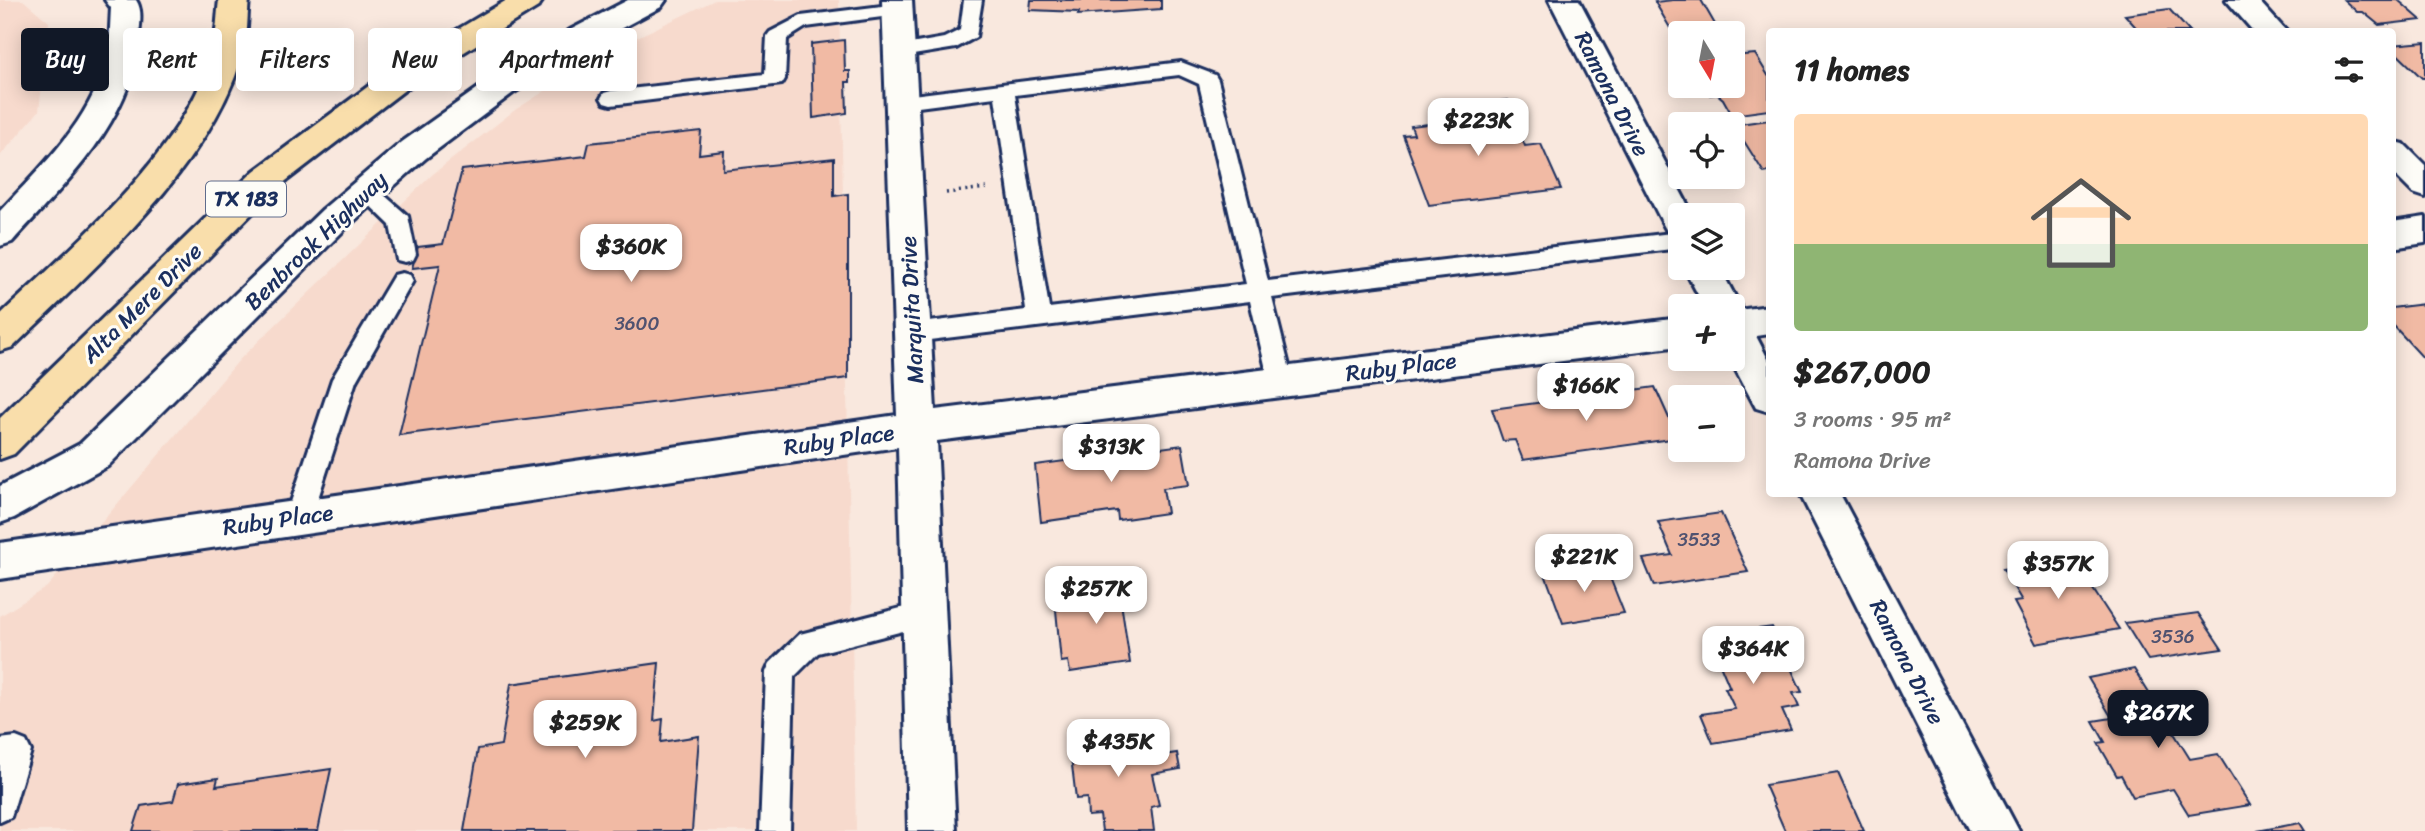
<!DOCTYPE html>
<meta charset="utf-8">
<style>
:root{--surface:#fff;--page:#f2f2f2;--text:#222;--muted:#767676;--line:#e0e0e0;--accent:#111827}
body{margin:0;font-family:Sriracha,sans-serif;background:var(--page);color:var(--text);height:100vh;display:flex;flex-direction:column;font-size:26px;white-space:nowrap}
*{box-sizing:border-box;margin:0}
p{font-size:23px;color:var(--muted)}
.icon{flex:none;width:38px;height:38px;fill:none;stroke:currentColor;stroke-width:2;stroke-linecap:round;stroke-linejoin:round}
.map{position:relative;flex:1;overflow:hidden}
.sheet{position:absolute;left:1766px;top:28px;width:630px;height:469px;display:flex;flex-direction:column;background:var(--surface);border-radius:7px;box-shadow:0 4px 18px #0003}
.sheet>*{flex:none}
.banner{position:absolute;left:21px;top:28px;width:665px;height:63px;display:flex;gap:14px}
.needle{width:46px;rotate:170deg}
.buttons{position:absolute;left:1668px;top:21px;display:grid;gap:14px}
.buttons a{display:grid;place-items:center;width:77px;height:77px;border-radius:7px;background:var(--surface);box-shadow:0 4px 18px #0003;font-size:35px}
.price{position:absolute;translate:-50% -60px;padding:0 16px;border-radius:14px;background:#fff;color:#222;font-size:23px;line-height:46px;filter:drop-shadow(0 2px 4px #0008)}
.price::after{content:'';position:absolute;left:50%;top:42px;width:21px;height:16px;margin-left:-10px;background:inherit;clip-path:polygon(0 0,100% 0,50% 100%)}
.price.on{background:var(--accent);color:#fff}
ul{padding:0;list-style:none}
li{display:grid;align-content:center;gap:14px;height:371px;padding:0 28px}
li+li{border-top:2px solid var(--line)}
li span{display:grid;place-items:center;height:217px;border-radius:7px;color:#555}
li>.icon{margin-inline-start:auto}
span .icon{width:126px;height:126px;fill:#fffc;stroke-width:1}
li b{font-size:30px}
h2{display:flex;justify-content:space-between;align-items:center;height:84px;padding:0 28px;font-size:30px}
.tag{padding:0 24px;border-radius:7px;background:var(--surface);box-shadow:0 4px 18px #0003;font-size:24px;line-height:63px}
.tag.on{background:var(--accent);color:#fff}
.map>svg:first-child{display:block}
.built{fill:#f7dacd}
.building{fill:#f1baa4;stroke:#1b2f5e;stroke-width:2}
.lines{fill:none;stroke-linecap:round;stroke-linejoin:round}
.service-casing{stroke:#1b2f5e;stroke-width:6}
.minor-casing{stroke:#1b2f5e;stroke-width:6}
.primary-casing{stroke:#1b2f5e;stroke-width:6}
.path{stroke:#1b2f5e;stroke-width:3.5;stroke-dasharray:2 4.5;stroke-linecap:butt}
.service{fill:#fdfcf7;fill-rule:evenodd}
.minor{fill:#fdfcf7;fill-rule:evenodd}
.primary{fill:#f9deab;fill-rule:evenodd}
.labels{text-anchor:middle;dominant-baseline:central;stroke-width:6;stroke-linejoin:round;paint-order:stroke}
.number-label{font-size:19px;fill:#505270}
.shield{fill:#fdfcf7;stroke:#5f6c8c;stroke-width:2}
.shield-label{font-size:21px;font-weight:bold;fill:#1b2f5e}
.street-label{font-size:23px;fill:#1b2f5e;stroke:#fdfcf7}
</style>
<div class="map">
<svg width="2425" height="831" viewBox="0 0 2425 831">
<rect width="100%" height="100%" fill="#f9e8de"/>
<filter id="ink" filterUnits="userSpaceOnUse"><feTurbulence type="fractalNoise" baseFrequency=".0143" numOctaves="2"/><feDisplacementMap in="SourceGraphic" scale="14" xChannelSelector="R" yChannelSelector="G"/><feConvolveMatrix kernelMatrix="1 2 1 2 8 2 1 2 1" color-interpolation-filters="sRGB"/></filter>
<g filter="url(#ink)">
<g class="built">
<polygon points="0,0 23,0 49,22 39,111 0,156"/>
<polygon points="715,0 839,0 856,831 0,831 0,616 47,587 240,359 433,174 515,110 608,51"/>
</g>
<g class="building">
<polygon points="1031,0 1161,0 1161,9 1078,15 1079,12 1030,10"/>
<polygon points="1673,0 1701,0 1720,33 1680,33 1680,37 1677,33 1673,33 1655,2"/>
<polygon points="2344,0 2398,0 2421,20 2379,25 2363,12 2357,12"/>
<polygon points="2169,9 2190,32 2140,32 2125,15"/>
<polygon points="844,40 845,71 850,71 850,82 846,82 847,113 813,118 811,44"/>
<polygon points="2425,42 2425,78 2422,78 2392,49 2392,45"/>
<polygon points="1755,54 1769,77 1769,110 1732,115 1723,99 1717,94 1710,95 1705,86 1732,86 1732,56"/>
<polygon points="1508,100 1515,114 1511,114 1525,146 1541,144 1561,189 1429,205 1403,135 1414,134 1411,126 1479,118 1473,104"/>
<polygon points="1769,120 1769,172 1764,173 1735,127 1740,126 1739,124"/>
<polygon points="701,131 699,154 724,151 723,170 834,158 834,196 848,194 848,378 399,435 440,265 412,268 418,247 443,244 462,170 586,156 589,143"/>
<polygon points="2425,304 2425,360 2392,324 2392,308"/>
<polygon points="1655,387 1678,438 1523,460 1515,440 1503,441 1492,409"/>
<polygon points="1182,445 1189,485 1163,488 1167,513 1118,520 1117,511 1041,522 1035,465"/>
<polygon points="1721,513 1748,572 1654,586 1643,559 1672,555 1658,522"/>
<polygon points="2072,557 2119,629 2036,644 2014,602 2022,601 2003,569"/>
<polygon points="1605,565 1624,613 1563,623 1545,574"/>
<polygon points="1138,568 1141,585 1119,589 1130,663 1070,672 1068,661 1061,662 1056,610 1066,608 1064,596 1115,588 1113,571"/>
<polygon points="2198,613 2222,649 2148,660 2125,623"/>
<polygon points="1772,627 1802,692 1793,693 1799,707 1782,710 1791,730 1713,743 1701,714 1735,709 1725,688 1730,688 1708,636"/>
<polygon points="659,663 654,721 663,719 661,742 699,736 692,831 464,831 478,749 501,745 511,684"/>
<polygon points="2134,669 2190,759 2218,754 2250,805 2189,815 2173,789 2133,797 2121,775 2117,776 2098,743 2105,742 2093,721 2112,718 2088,678"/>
<polygon points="1140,729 1143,758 1177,753 1180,769 1152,774 1159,805 1151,807 1154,831 1102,831 1100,815 1088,816 1087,798 1076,799 1069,740"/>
<polygon points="331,769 318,831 133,831 141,806 173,801 178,784 218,778 216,786"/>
<polygon points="1838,773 1864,831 1785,831 1765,785"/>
<polygon points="2300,823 2305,831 2257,831"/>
</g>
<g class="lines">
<defs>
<g id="service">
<polygon points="964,0 982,0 976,37 956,48 901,57 894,55 891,51 894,47 944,38 960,30"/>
<polygon points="898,4 905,6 908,10 905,14 806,27 787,39 785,79 782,84 611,105 604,103 601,98 604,93 611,91 765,74 767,36 770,32 801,16"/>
<path d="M1181 62 1215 75 1218 80 1268 281 1680 232V248L1272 298 1293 382 1290 389 1281 392 1272 389 1269 382 1250 301 913 342 905 339 901 333 905 327 913 324 1026 310 995 97 903 109 896 107 893 102 896 97ZM1179 75 1199 84 1246 284 1049 308 1015 95Z"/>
<polygon points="366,183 374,186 408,216 416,254 413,260 405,262 397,260 390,225 355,191 358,186"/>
<polygon points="402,273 410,275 413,281 356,381 312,517 308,525 299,528 290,525 286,517 332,379 394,275"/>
<polygon points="924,602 934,605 938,614 934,623 818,653 794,677 790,831 760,831 766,672 770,663 800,634"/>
<polygon points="16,737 26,741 31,751 11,817 0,822 0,739"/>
</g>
<g id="minor">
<path d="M105 0H136C143 10 140 24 139 36 133 121 66 182 12 242L0 246V211C43 165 91 121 107 57 110 42 110 24 111 8Z"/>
<polygon points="628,0 666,0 661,7 592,44 513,93 426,158 347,227 108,466 14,518 0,523 0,486 80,444 323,209 402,142 491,79 570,30"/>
<polygon points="882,0 912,0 935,410 1680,318 1680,346 937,441 956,831 908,831 898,447 0,579 0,543 897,415"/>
<polygon points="1549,0 1579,0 1693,215 1680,215 1680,236 1668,233 1663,224"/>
<polygon points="2226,0 2258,0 2287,32 2254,32"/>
<polygon points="2392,141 2404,144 2425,165 2425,197 2413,193 2392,172"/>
<polygon points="2425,217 2425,243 2392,248 2392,222"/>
<polygon points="1684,268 1720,268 1740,306 1738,310 1769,306 1769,334 1756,336 1769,361 1769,412 1756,408 1730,359 1732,306 1704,306"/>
<polygon points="1800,494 1840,494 2019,831 1970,831"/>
</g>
<g id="primary">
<path d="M219 0H249C247 16 248 33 244 48 216 162 94 268 13 347L0 351V315C74 245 188 150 213 48 217 32 217 15 219 0Z"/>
<polygon points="507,0 543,0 538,7 415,82 278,187 14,454 0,459 0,418 254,171 393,68"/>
</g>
</defs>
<use href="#service" class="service-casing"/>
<use href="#minor" class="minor-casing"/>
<use href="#primary" class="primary-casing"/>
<polyline class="path" points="946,193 986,188"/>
<use href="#service" class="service"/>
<use href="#minor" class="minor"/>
<use href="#primary" class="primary"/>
</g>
</g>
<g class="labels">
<g class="number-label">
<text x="637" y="323">3600</text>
<text x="1699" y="539">3533</text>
<text x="2173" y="636">3536</text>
</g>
<rect class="shield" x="206" y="181.5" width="80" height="35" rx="5"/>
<g class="shield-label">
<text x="246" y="199">TX 183</text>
</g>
<g class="street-label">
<text transform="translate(1612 94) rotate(63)">Ramona Drive</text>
<text transform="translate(316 241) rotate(-44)">Benbrook Highway</text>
<text transform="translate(142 303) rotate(-45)">Alta Mere Drive</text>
<text transform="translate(912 310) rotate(-93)">Marquita Drive</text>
<text transform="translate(1401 367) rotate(-7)">Ruby Place</text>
<text transform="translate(839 440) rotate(-8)">Ruby Place</text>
<text transform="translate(278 520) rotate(-8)">Ruby Place</text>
<text transform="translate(1907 662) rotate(63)">Ramona Drive</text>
</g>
</g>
</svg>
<div class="buttons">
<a><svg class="needle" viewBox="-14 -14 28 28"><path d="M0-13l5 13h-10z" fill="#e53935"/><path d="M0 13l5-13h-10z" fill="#767676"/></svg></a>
<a><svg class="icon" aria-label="locate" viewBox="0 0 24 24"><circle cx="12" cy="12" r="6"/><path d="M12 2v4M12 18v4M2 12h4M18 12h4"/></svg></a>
<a><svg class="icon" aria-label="layers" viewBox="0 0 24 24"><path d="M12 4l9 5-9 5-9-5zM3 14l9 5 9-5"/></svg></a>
<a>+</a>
<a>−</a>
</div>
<b class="price" style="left:1478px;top:158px">$223K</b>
<b class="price" style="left:631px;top:284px">$360K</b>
<b class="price" style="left:1586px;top:423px">$166K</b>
<b class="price" style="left:1111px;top:484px">$313K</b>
<b class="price" style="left:1584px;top:594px">$221K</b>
<b class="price" style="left:2058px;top:601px">$357K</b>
<b class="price" style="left:1096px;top:626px">$257K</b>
<b class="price" style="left:1753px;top:686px">$364K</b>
<b class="price on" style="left:2158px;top:750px">$267K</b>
<b class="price" style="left:585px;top:760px">$259K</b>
<b class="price" style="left:1118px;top:779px">$435K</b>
<div class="banner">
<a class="tag on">Buy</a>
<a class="tag">Rent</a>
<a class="tag">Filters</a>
<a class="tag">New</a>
<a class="tag">Apartment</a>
</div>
<section class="sheet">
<h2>11 homes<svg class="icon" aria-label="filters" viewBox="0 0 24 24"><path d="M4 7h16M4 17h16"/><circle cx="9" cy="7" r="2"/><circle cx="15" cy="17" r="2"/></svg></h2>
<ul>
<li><span style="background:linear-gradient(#ffd9b3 60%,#8fb573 0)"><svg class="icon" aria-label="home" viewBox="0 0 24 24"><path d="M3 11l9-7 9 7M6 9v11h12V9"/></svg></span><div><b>$267,000</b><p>3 rooms · 95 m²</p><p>Ramona Drive</p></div></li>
</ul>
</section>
</div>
